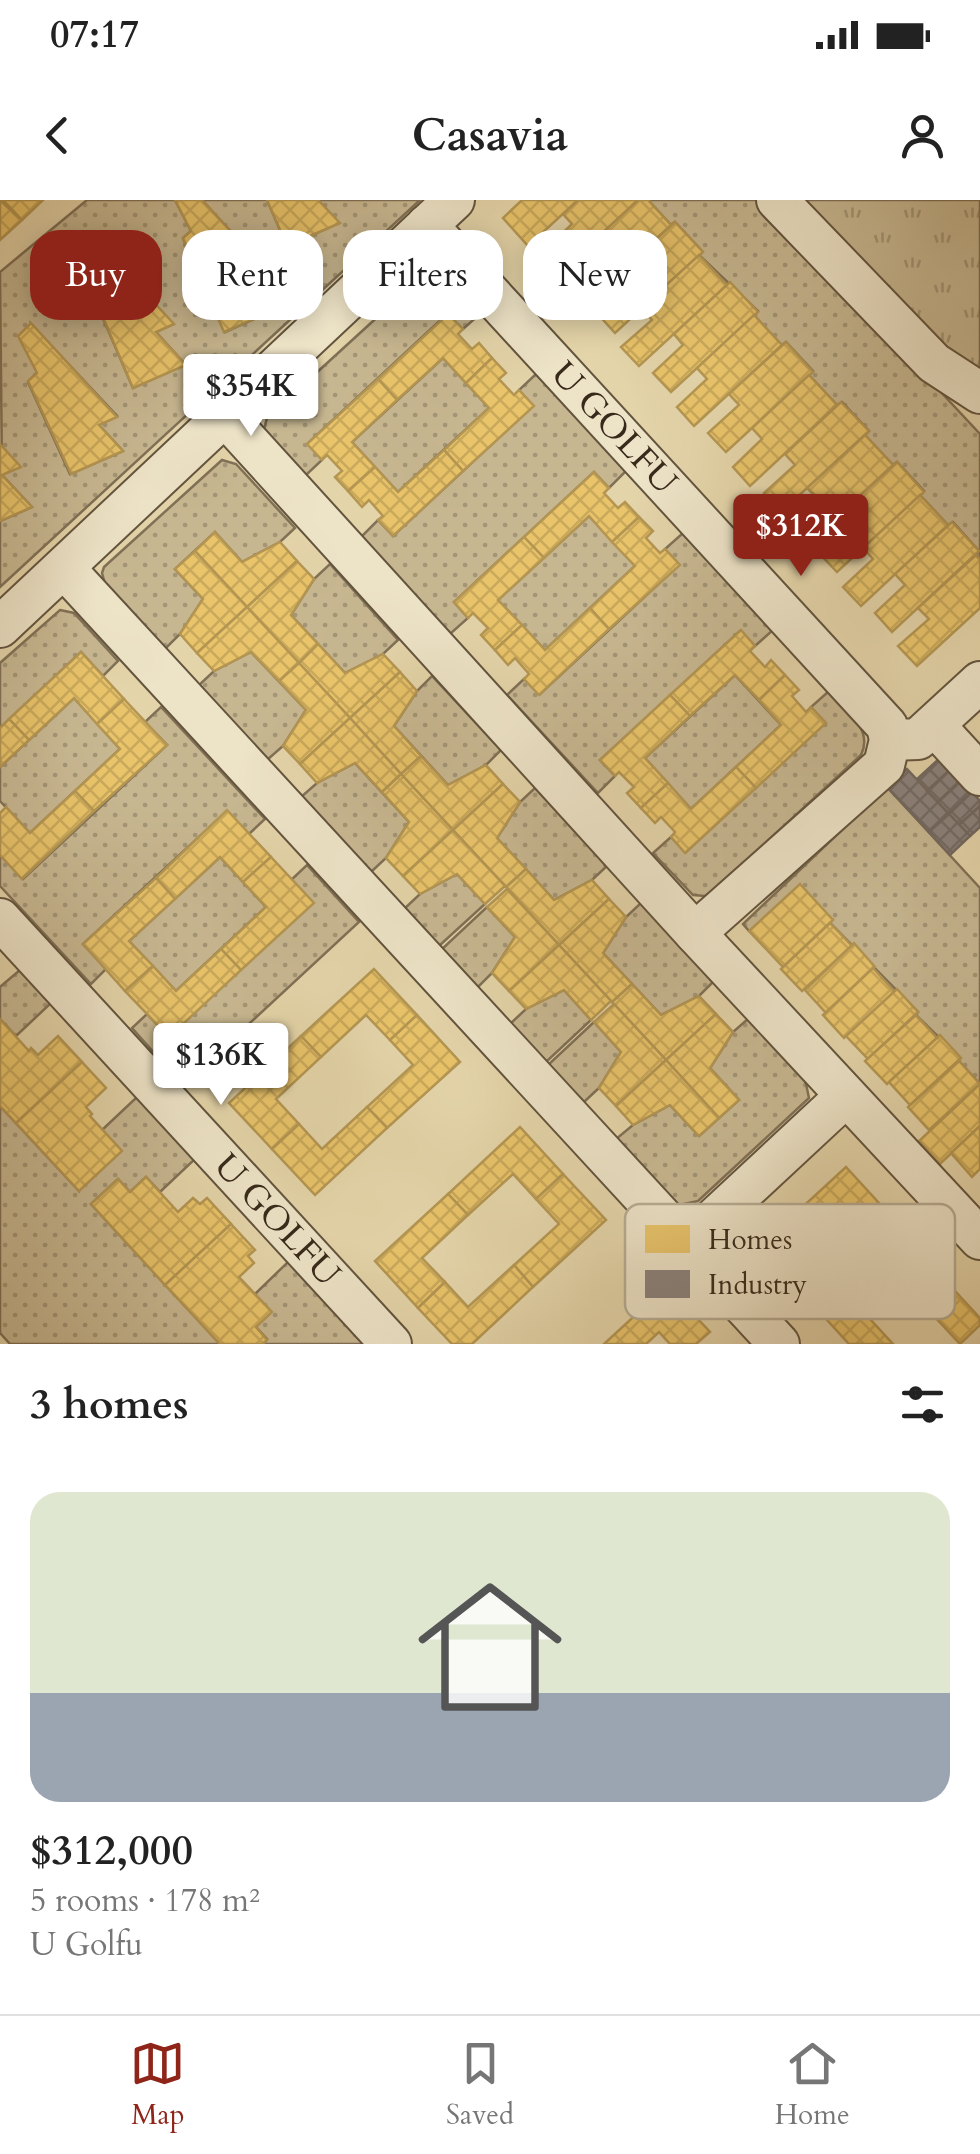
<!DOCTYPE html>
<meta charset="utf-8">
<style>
:root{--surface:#fff;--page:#f6f6f6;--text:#222;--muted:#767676;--line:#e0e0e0;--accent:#8f2418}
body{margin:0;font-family:Cardo,serif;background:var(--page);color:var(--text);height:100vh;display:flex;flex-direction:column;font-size:38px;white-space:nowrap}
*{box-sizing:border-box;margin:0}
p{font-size:32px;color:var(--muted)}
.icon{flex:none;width:55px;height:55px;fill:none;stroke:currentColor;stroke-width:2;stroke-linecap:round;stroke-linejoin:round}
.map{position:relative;height:1144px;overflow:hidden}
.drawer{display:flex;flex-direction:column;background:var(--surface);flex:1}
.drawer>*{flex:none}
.hud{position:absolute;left:30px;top:30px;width:920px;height:90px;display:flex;gap:20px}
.price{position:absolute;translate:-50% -85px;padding:0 22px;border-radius:10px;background:#fff;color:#222;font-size:32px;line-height:65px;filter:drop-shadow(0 2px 5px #0008)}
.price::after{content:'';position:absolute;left:50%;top:60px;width:30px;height:22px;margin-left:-15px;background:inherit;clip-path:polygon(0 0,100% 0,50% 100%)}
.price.current{background:var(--accent);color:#fff}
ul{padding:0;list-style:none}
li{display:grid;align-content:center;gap:20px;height:530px;padding:0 30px}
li+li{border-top:2px solid var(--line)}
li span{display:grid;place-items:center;height:310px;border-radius:30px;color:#555}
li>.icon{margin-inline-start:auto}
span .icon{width:180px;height:180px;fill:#fffc;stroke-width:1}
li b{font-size:42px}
h2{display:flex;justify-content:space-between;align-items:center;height:120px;padding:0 30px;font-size:42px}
.pill{padding:0 35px;border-radius:30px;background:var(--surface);box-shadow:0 5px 25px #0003;font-size:35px;line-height:90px}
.pill.current{background:var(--accent);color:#fff}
.status{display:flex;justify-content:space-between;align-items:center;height:70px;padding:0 50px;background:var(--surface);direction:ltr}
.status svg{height:28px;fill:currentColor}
header{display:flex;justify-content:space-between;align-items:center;height:130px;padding:0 30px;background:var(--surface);font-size:45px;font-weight:700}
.dock{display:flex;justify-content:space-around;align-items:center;height:140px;border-top:2px solid var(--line);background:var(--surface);font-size:28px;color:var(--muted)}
.dock a{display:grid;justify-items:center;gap:5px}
.dock .current{color:var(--accent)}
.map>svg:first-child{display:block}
.grass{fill:url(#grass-tufts);stroke:#807056;stroke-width:2.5}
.garden{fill:url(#garden-dots);stroke:#807056;stroke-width:2.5;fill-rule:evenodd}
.homes{fill:url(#homes-cross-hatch);stroke:#b49652;stroke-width:2.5}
.industry{fill:url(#industry-cross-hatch);stroke:#71675f;stroke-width:2.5}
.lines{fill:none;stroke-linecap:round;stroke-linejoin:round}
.minor-casing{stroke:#63543e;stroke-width:44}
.minor{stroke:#ede3c7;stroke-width:40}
.labels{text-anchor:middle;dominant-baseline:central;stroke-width:10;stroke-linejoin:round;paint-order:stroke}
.street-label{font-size:35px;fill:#382a1b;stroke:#ede3c7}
.key{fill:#ede3c7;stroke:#b7ac93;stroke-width:2.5}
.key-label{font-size:28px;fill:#382a1b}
</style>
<div class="status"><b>07:17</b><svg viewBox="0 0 49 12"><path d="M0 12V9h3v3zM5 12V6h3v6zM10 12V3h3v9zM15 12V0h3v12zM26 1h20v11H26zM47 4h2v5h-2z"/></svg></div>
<header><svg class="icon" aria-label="back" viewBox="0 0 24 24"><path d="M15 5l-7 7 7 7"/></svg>Casavia<svg class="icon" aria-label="person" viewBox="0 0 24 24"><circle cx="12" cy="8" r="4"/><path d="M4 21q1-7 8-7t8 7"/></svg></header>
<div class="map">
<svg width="980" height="1144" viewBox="0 0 980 1144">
<defs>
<pattern id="grass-tufts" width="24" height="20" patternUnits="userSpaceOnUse" patternTransform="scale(2.5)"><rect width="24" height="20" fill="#c7b791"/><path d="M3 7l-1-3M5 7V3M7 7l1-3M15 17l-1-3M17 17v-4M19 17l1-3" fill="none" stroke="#a39576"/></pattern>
<pattern id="garden-dots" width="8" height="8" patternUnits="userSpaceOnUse" patternTransform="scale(2.5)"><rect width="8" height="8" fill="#c7b791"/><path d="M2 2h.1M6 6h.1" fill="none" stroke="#a39576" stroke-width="1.8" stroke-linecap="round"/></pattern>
<pattern id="homes-cross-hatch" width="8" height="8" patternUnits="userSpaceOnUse" patternTransform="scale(2.5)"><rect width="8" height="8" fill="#e9c46a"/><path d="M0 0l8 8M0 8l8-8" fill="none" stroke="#c9a95b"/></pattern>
<pattern id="industry-cross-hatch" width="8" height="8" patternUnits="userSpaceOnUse" patternTransform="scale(2.5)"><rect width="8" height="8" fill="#8a817c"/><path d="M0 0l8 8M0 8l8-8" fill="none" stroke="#726a65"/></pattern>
</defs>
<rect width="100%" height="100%" fill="#e4d4a9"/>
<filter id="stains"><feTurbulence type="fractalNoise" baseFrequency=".002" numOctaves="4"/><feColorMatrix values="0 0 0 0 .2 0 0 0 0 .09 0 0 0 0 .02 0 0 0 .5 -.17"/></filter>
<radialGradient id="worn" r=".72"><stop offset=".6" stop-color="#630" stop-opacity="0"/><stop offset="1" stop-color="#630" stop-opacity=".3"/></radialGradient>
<polygon class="grass" points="789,0 980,0 980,179"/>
<g class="garden">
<path d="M87 0H175L191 31 183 38 225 132 276 109 253 83 270 75 202 0H267L287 46 339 23 318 0H420L0 387V321L32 307 2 275 0 72ZM108 53 173 124 156 132 185 164 133 188 93 95 101 87 91 68ZM31 124 117 216 99 225 123 251 70 274 28 182 37 173Z"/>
<polygon points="648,0 762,0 980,234 980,359 976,355 979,351 953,322 948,325 920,295 924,291 897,262 893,265 865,235 869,231 842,202 837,205 809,175 813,171 786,142 781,146 754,115 758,111 699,55 702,51 675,22 671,25"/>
<polygon points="430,69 442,72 480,114 463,129 447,114 308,243 322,260 305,276 264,229 267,218"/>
<polygon points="443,158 489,208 398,292 352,242"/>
<polygon points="536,174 626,271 609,288 594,272 454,402 468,418 450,434 361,337 378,320 393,336 533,206 519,190"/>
<polygon points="222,260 236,264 295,328 280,342 242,362 215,332 175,369 203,399 180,434 165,449 105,384 102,373 104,367"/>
<polygon points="589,316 635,366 545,450 498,400"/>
<polygon points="683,333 773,430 755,446 740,431 600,560 615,576 598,593 507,495 524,479 540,494 679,365 665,349"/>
<polygon points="330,364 398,440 383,454 345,473 291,415 314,379"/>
<polygon points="60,410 74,413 118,461 103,476 81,452 0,528 0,463"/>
<polygon points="251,452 306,510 283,546 267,560 198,486 214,471"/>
<polygon points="735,475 781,525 691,609 645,558"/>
<polygon points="432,476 501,550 486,565 448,585 394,526 417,491"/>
<path d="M829 491C845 509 874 529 861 555L713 691 705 696 693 695 653 653 671 637 686 652 825 523 811 507Z"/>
<polygon points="74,498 120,549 30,633 0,601 0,567"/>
<polygon points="161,507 265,619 249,634 227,611 83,744 106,769 91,784 0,686 0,655 23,679 167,545 145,522"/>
<polygon points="355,563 409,622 386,658 371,672 301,597 317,583"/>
<polygon points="887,587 980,688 980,884 959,861 960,858 916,815 918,812 830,723 832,720 749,731 743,724"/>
<polygon points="535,588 607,666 592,680 554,700 497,638 520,602"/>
<polygon points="220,657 266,707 176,791 129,741"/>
<polygon points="307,665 359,722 183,885 132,828 147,814 169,837 291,680"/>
<polygon points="457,674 485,704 439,746 404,709 420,694"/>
<polygon points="642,702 714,781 699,796 661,815 603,753 626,717"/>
<polygon points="487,707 515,737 492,773 477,788 442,749"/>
<polygon points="20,770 51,803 16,836 0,819 0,787"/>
<polygon points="564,790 591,820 546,862 510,824 526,809"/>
<polygon points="749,818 805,879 809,898 698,1001 679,1005 616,939 633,925 670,905 699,936 739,900 710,868 733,832"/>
<polygon points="594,822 621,852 599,888 584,902 548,865"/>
<polygon points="137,897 195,959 160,992 146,977 130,992 118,979 91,1004 220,1144 10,1144 0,1133 0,906 79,991 102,930"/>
<polygon points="289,1061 366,1144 263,1144 267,1139 256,1127 255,1094"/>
</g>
<g class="homes">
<polygon points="0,0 22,20 0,40"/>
<polygon points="3,0 43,0 22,20"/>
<polygon points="175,0 202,0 271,75 253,83 277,109 224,132 183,38 191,31"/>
<polygon points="267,0 318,0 340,23 287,46"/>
<polygon points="522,0 578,0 528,46 503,18"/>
<polygon points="578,0 638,0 560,73 542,53 572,24 563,14"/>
<polygon points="638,0 648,0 671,25 584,106 566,87 596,59 586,48"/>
<polygon points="675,22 703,52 615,133 597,113 628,85 618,74"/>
<polygon points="108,53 174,124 156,132 186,165 133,188 93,94 101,87 91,68"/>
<polygon points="699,55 727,85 639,166 621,147 652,120 641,108"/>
<polygon points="730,82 758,112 671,192 653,173 683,145 674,134"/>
<polygon points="448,114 463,129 458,134 472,149 479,143 492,158 466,183 443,158 397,200 378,179"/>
<polygon points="754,115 782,145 694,226 677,207 707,179 697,168"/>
<polygon points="31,123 117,217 99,225 123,251 71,274 28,181 37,173 18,136"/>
<polygon points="786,142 813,172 726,252 708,233 739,205 729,194"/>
<polygon points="492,158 506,173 499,179 514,195 519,190 534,206 463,271 444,250 489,208 466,183"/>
<polygon points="809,175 837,205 750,286 733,267 762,239 752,228"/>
<polygon points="378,179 397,200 352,242 375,267 348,291 335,277 342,271 327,255 322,260 307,244"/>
<polygon points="841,202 869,231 781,312 764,293 795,265 785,254"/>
<polygon points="865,235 893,265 805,346 787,327 818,299 807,288"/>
<polygon points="0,244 21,267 2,275 32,307 0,321"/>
<polygon points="444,250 463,271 393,336 378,320 383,316 369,300 362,307 348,291 375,267 398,292"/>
<polygon points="897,262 924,292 837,372 819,353 850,325 840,314"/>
<polygon points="594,272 609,288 604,293 618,308 625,302 639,317 612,342 589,316 544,358 524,337"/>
<polygon points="920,295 948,325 861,406 843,387 873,359 863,348"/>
<polygon points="639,317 653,331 646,338 660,353 665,349 680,365 609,429 590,408 635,366 612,342"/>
<polygon points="952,322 979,351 892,432 875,413 905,385 895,374"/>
<polygon points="215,332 242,362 280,342 297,361 247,407 195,351"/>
<polygon points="524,337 544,358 498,400 522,425 495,450 481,435 488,428 473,413 468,418 454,402"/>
<polygon points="195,351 247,407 197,453 180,434 203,399 175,369"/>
<polygon points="976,355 980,359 980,408 917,466 898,446 929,419 918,408"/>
<polygon points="297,361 314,379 291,415 318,444 299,463 247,407"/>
<polygon points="247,407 299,463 279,481 251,452 214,471 197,453"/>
<polygon points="590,408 609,429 539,495 524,479 529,474 515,458 508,465 495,450 522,425 545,450"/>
<polygon points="741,430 755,446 750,451 765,467 771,460 785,475 759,500 735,475 690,516 670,495"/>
<polygon points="318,444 345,473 383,454 400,472 350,518 299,463"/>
<polygon points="81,452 124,499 97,524 74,498 29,540 9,519"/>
<polygon points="299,463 350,518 300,564 283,546 306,510 279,481"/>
<polygon points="400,472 417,491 394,526 421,556 401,574 350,518"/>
<polygon points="785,475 799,490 792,496 806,512 811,507 826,523 756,588 736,567 781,525 759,500"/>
<polygon points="670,495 690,516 645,558 668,583 641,608 627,593 634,587 619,572 615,576 600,560"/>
<polygon points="124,499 167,545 94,611 75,591 120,549 97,524"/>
<polygon points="350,518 401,574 382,592 355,563 317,583 300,564"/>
<polygon points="9,519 29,540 0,567 0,528"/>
<polygon points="421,556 448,585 486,565 503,584 453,630 401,574"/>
<polygon points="736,567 756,588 685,653 671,637 675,632 661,617 655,623 641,608 668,583 691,609"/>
<polygon points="401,574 453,630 403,676 386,658 409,622 382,592"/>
<polygon points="503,584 520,602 497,638 526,669 506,687 453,630"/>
<polygon points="75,591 94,611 22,679 0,655 0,613 6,607 30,633"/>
<polygon points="227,610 271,657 243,682 220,657 175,699 156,678"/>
<polygon points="453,630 505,686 485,704 457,674 420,694 403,676"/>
<polygon points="271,657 314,703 241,770 221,749 266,707 243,682"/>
<polygon points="526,669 554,700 592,680 609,699 559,745 506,687"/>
<polygon points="156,678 175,699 129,741 153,766 125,791 83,744"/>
<polygon points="800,684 833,720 783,767 749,731"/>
<polygon points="507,689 559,745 509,791 492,773 515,737 487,707"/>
<polygon points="609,699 626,717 603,753 632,784 612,802 559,745"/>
<polygon points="830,723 852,746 802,791 781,769"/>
<polygon points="854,743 875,767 826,813 805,790"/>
<polygon points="559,745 611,801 591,820 564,790 526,809 509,791"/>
<polygon points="221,749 241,770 169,837 125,791 153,766 176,791"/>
<polygon points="873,768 895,792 844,838 823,815"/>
<polygon points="374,769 417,815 390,840 366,815 321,857 301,836"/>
<polygon points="632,784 661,815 699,796 716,814 666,860 612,802"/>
<polygon points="897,789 918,812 868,859 846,836"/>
<polygon points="614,804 666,860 616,906 599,888 621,852 594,822"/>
<polygon points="716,814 733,832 710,868 739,900 719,918 666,860"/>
<polygon points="417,815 460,862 387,928 367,907 413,865 390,840"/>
<polygon points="916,815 937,838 887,884 865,861"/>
<polygon points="0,819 29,851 31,848 38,855 58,836 82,862 16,923 0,906"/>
<polygon points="940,835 961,858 910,905 889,882"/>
<polygon points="301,836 321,857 276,899 299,924 272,949 229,903"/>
<polygon points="666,860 719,918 699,936 670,905 633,925 616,906"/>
<polygon points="959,861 980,884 929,930 908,907"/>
<polygon points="82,862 106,888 86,907 92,914 90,916 122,951 79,991 16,923"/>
<polygon points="980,884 980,926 940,964 919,941"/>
<polygon points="367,907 387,928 315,995 272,949 299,924 322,949"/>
<polygon points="980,926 980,969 972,977 951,953"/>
<polygon points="520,927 563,974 536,999 513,974 468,1015 448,994"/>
<polygon points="846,967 934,1063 932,1065 927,1060 904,1082 872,1048 836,1082 893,1144 849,1144 805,1096 800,1100 808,1108 805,1110 763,1064 768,1066 773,1062 759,1047"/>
<polygon points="563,974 606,1020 533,1087 514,1065 559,1024 536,999"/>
<polygon points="146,977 178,1012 193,998 200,1004 207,998 231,1024 165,1085 91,1004 118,979 130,992"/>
<polygon points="448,994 468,1015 422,1058 445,1082 418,1108 375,1061"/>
<polygon points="231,1024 255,1050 248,1056 254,1063 239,1077 272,1112 256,1127 267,1140 263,1144 220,1144 165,1085"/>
<polygon points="514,1065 533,1087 472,1144 452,1144 418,1108 445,1082 468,1107"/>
<polygon points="944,1079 980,1118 980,1125 960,1144 920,1101"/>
<polygon points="667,1086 710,1132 696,1144 670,1144 659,1132 646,1144 604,1144"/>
</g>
<g class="industry">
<polygon points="940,558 951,569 927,591 917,579"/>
<polygon points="907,569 949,614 929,632 887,587"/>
<polygon points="951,569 961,581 938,602 927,591"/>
<polygon points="961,581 972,592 949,614 938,602"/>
<polygon points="972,592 980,601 980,606 959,625 949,614"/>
<polygon points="980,606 980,627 970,636 959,625"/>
<polygon points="949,614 970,636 950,655 929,632"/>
</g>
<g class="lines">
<defs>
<g id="minor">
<polyline points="777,0 934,163 980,193"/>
<polyline points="427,25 887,526 890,540 884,565 695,733"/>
<polyline points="225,216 695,733 980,1039"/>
<polyline points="64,368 779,1144"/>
<polyline points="0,427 454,0"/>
<polyline points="934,525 980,575"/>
<polyline points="890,540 918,539 980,482"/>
<polyline points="0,719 391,1144"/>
<polyline points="688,1043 846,896"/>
</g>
</defs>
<use href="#minor" class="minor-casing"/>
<use href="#minor" class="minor"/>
</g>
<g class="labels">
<g class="street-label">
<text transform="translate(614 228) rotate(47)">U GOLFU</text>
<text transform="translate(277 1020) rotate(47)">U GOLFU</text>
</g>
</g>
<rect x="625" y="1004" width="330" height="115" rx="15" class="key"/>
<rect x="645" y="1025" width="45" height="28" fill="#e9c46a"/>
<rect x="645" y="1070" width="45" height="28" fill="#8a817c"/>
<g class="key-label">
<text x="708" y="1049">Homes</text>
<text x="708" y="1094">Industry</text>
</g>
<rect width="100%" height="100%" filter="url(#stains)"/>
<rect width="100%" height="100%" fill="url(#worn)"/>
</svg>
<b class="price" style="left:251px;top:239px">$354K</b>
<b class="price current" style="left:801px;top:379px">$312K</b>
<b class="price" style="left:221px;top:908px">$136K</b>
<div class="hud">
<a class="pill current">Buy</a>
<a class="pill">Rent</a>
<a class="pill">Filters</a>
<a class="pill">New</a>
</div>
</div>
<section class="drawer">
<h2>3 homes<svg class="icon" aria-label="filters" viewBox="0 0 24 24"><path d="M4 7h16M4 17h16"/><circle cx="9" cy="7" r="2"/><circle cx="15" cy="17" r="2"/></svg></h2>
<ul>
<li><span style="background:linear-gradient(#dfe7d0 65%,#9aa5b1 0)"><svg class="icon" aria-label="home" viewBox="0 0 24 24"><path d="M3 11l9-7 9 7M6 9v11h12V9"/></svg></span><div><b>$312,000</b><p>5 rooms · 178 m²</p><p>U Golfu</p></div></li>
</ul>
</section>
<nav class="dock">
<a class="current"><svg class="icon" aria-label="map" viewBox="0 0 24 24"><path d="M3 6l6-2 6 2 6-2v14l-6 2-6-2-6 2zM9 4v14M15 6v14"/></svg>Map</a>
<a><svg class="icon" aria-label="saved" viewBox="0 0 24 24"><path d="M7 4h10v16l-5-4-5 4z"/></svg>Saved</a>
<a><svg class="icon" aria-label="home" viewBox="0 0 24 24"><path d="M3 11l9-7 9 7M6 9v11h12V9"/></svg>Home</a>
</nav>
